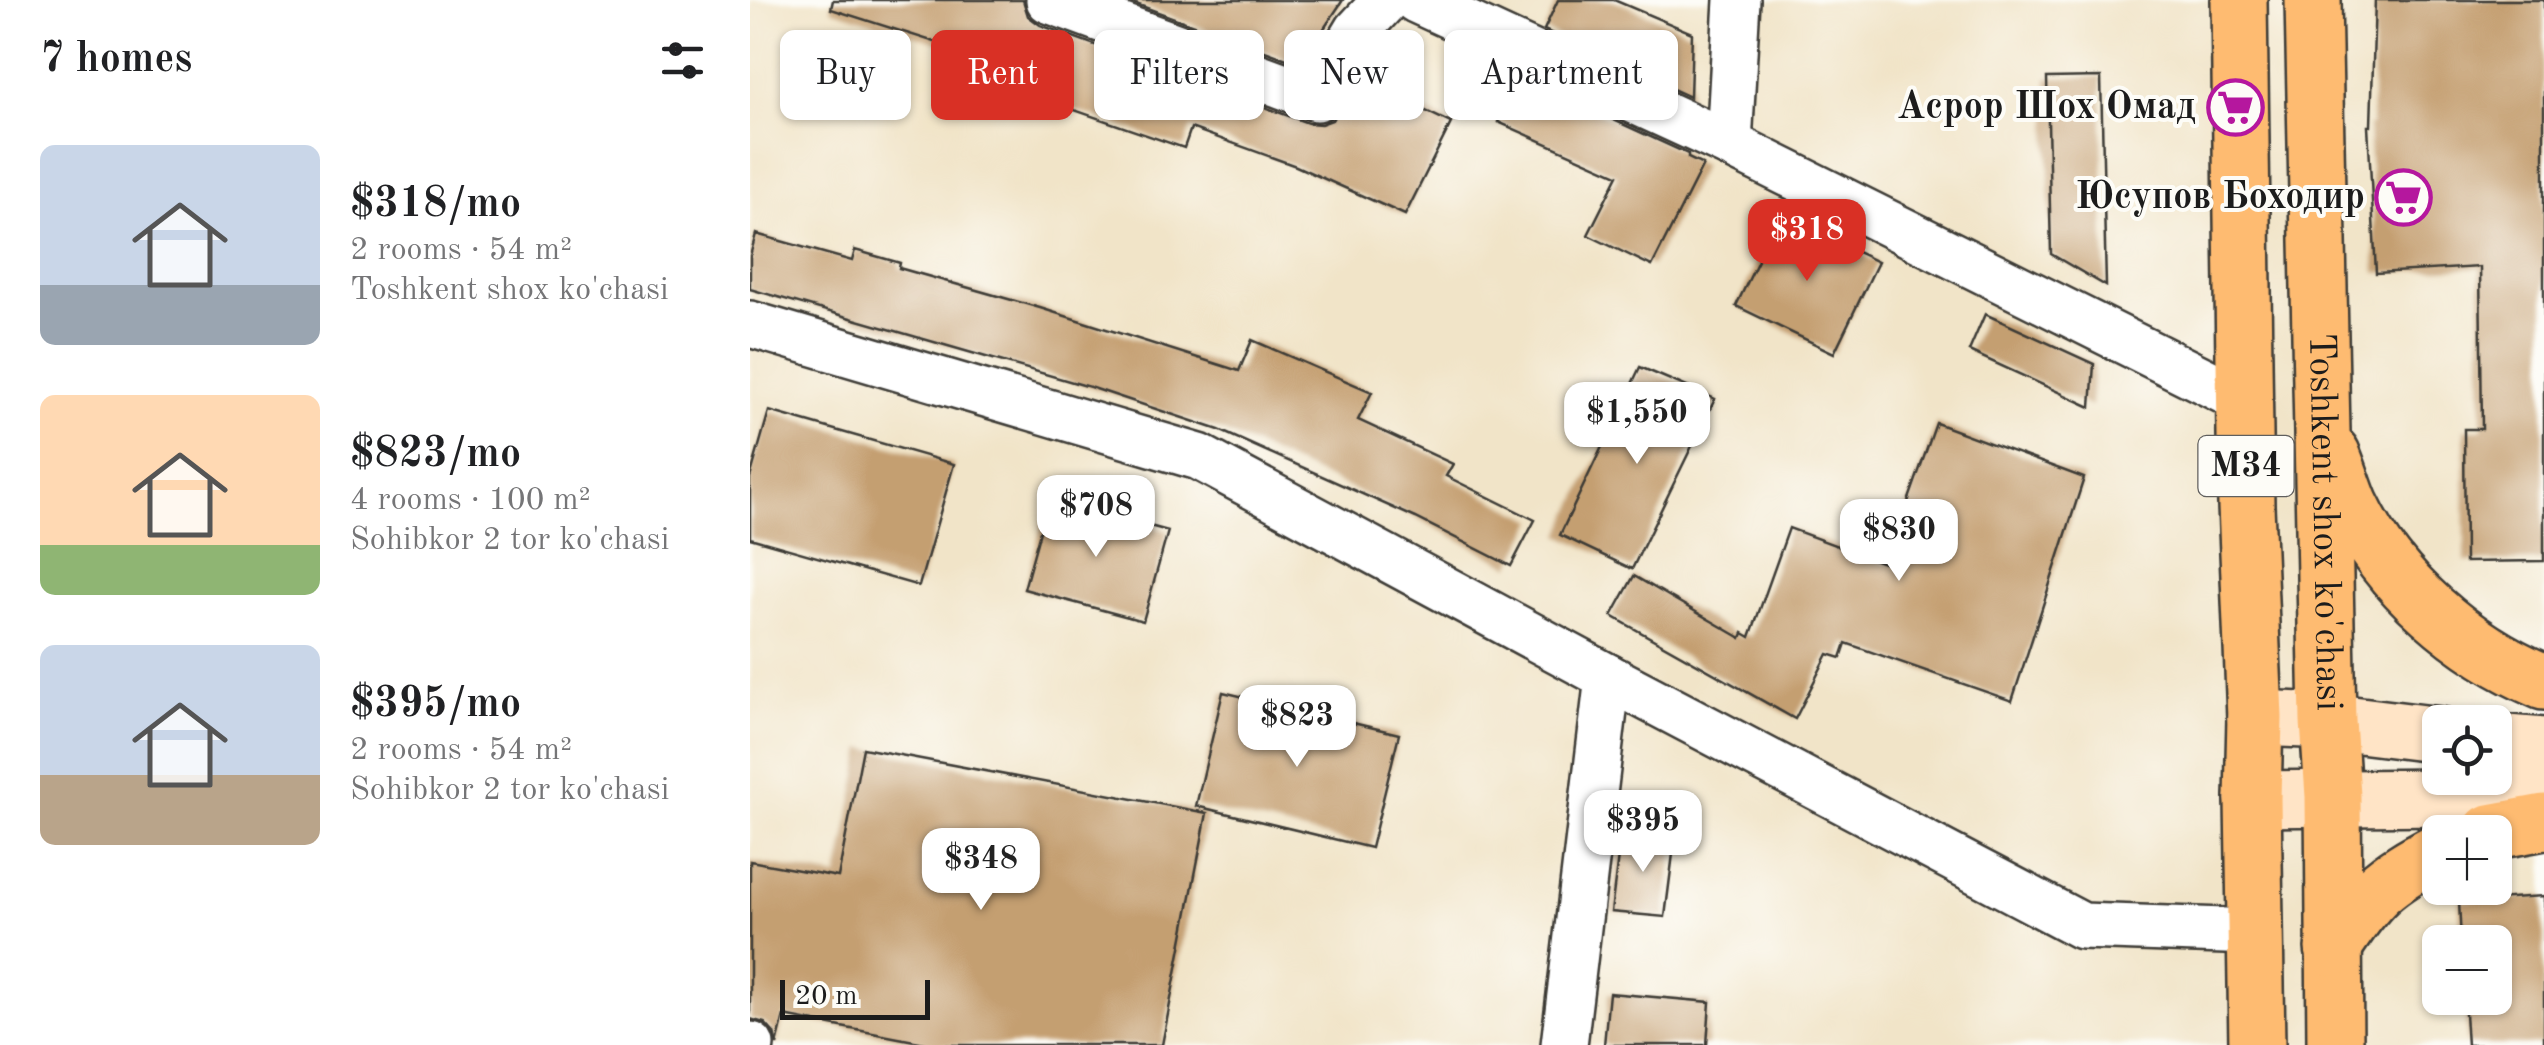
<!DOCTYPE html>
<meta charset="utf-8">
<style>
:root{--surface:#fff;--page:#f6f6f6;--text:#202124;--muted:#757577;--accent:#d93025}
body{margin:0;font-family:"Old Standard TT",serif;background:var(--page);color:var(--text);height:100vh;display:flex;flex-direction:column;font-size:38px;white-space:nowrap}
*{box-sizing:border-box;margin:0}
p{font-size:32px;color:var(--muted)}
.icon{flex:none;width:55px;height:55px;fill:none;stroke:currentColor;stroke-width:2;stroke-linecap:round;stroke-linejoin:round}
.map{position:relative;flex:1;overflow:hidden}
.details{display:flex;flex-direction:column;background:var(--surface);width:750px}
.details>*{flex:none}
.top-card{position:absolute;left:30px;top:30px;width:950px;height:90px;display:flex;gap:20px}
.controls{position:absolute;left:1672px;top:705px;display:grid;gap:20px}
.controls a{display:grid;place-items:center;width:90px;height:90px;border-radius:15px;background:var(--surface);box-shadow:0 2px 8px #0004;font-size:50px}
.scale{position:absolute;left:30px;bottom:25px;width:150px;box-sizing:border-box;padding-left:10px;border:5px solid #1c1c1c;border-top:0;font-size:28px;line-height:35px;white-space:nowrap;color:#1c1c1c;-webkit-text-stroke:8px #fdfcf7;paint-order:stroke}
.price{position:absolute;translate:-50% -85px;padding:0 22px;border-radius:20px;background:#fff;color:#222;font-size:32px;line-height:65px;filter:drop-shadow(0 2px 5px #0008)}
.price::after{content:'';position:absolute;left:50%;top:60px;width:30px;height:22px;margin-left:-15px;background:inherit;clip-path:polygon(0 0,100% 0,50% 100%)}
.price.current{background:var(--accent);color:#fff}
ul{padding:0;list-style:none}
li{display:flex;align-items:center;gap:30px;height:250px;padding:0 40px}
li span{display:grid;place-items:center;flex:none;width:280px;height:200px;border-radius:15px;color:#555}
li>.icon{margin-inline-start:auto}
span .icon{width:120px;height:120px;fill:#fffc;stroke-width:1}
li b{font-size:42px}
h2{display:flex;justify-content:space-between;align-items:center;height:120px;padding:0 40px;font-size:42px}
.pill{padding:0 35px;border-radius:15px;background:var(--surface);box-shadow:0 2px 8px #0004;font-size:35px;line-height:90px}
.pill.current{background:var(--accent);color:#fff}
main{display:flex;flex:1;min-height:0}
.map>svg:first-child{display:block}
.building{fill:#c49f71}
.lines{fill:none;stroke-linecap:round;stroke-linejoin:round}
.street-casing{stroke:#3c3a36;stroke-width:50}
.secondary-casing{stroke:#3c3a36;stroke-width:60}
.primary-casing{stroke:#3c3a36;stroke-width:60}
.street{stroke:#fff;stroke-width:45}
.secondary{stroke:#ffe4c6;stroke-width:55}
.primary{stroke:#febb71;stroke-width:55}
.labels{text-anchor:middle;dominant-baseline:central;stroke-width:8;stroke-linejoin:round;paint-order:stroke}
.shield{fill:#fdfcf7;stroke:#605f5e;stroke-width:2.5}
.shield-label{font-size:35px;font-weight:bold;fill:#1c1c1c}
.poi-label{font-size:38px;font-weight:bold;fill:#1c1c1c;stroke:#fdfcf7;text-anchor:end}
.street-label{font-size:38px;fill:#1c1c1c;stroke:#fdfcf7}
</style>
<main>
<section class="details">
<h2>7 homes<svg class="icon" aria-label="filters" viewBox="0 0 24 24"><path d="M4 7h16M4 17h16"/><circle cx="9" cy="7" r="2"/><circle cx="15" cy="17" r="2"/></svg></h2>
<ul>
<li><span style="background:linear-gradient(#c9d6e8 70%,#9aa5b1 0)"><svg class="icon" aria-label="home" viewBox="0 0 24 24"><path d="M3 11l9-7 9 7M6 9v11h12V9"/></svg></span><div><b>$318/mo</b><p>2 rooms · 54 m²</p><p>Toshkent shox ko'chasi</p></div></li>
<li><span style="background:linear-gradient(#ffd9b3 75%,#8fb573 0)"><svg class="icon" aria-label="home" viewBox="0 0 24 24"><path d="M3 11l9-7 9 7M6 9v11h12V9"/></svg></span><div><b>$823/mo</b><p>4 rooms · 100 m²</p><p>Sohibkor 2 tor ko'chasi</p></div></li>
<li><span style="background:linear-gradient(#c9d6e8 65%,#b9a48a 0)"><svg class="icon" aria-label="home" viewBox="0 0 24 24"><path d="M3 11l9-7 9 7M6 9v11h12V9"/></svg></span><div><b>$395/mo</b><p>2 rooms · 54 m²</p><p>Sohibkor 2 tor ko'chasi</p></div></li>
</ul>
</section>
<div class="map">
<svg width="1794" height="1045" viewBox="0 0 1794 1045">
<rect width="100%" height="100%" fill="#fdfcf7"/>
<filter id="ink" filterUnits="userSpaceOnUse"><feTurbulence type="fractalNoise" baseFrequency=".01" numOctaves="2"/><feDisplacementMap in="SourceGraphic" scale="20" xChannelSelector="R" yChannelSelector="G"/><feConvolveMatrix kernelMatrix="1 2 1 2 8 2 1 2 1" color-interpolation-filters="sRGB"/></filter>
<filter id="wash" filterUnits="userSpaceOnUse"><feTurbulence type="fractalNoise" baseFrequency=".0048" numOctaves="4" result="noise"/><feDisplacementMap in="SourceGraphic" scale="40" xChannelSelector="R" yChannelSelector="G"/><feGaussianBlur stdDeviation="2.25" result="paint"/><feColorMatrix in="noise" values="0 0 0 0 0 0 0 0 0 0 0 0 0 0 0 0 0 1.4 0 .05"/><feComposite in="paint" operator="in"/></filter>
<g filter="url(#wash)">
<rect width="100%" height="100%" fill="#f1e4c8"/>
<g id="blocks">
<g class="building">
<polygon points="83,0 273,0 278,16 290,25 558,123 571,124 582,120 609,79 701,123 655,215 546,166 441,128 434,148 226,76 232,57 81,9"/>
<polygon points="375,0 593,0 557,54 561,56 556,66"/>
<polygon points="808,0 864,0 942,33 940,97 794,30"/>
<polygon points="1625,0 1794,0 1794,561 1715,562 1714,429 1732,429 1730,267 1626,273 1618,126 1621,126"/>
<polygon points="770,77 938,154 938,158 953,165 902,266 838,235 868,175 748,122"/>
<polygon points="1351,77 1356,286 1301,254 1297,78"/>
<polygon points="1030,215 1128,262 1084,353 986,306"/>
<polygon points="6,234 102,261 105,250 150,263 149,268 290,308 489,371 502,340 622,392 608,420 703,464 696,476 785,520 761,566 666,518 469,430 340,387 0,289 0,256"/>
<polygon points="1235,314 1344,364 1341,407 1219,351"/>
<polygon points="890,367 965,399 882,569 810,535"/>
<polygon points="19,411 204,464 169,586 0,538 0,478"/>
<polygon points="1186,423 1334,478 1262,701 1096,643 1091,658 1078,654 1045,719 862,616 884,576 991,638 993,633 1000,637 1039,528 1136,564"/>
<polygon points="299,499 418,531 393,621 274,589"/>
<polygon points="473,692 649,734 621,848 446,806"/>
<polygon points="113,748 457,813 412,1045 185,1045 34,1016 27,1045 24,1033 15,1023 0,1019 0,861 88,877"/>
<polygon points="871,832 925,838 915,917 861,912"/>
<polygon points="1794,896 1794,1045 1717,1045 1714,998 1745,998 1745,942 1711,942 1709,901"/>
<polygon points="859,993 960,1002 957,1045 854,1045"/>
</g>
</g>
</g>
<g filter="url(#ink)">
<use href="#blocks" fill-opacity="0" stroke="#3c3a36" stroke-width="2.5"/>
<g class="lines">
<defs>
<g id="street">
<polyline points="299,0 567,98 608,30 636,0"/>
<polyline points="666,0 979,144 1495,401"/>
<polyline points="979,144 987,0"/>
<polyline points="0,324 449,457 858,677 1332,926 1504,932"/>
<polyline points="0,1045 1,1045"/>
<polyline points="814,1045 858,677"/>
</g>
<g id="secondary">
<polyline points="1505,718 1578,721 1690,735"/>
<polyline points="1745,742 1794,746"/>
<polyline points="1503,799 1794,796"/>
</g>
<g id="primary">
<polyline points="1489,0 1496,506 1505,718 1503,799 1507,1045"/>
<path id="s1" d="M1563 0 1578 721 1583 796 1585 1045"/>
<path d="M1582 454C1589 470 1594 489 1601 505 1638 584 1715 649 1794 682"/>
<polyline points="1740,832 1794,822"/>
<path d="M1583 948C1619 893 1632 880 1690 850"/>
</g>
</defs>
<use href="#street" class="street-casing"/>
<use href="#secondary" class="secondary-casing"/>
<use href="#primary" class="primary-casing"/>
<use href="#street" class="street"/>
<use href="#secondary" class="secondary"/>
<use href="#primary" class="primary"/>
</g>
</g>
<defs>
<symbol id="supermarket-ring" viewBox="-11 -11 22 22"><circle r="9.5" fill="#fdfcf7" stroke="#b5179e" stroke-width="1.5"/><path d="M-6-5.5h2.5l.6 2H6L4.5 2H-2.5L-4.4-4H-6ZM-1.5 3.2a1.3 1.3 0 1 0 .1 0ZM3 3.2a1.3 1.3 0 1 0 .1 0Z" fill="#b5179e"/></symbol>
</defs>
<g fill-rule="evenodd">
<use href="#supermarket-ring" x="1454" y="76" width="63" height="63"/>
<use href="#supermarket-ring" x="1622" y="166" width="63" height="63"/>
</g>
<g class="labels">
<rect class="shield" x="1448.5" y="436" width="95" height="60" rx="8"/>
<g class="shield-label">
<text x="1496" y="466">M34</text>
</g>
<g class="poi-label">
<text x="1446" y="108">Асрор Шох Омад</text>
<text x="1615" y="198">Юсупов Боходир</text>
</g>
<g class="street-label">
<text stroke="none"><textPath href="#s1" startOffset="522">Toshkent shox ko'chasi</textPath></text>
</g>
</g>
</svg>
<div class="controls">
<a><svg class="icon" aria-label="locate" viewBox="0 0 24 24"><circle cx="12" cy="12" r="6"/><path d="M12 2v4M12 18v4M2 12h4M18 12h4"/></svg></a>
<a>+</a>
<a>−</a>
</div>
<div class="scale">20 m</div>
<b class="price current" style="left:1057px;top:284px">$318</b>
<b class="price" style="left:887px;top:467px">$1,550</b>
<b class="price" style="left:346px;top:560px">$708</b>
<b class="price" style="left:1149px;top:584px">$830</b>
<b class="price" style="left:547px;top:770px">$823</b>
<b class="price" style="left:893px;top:875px">$395</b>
<b class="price" style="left:231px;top:913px">$348</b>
<div class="top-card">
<a class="pill">Buy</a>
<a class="pill current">Rent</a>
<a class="pill">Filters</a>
<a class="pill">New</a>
<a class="pill">Apartment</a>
</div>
</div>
</main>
